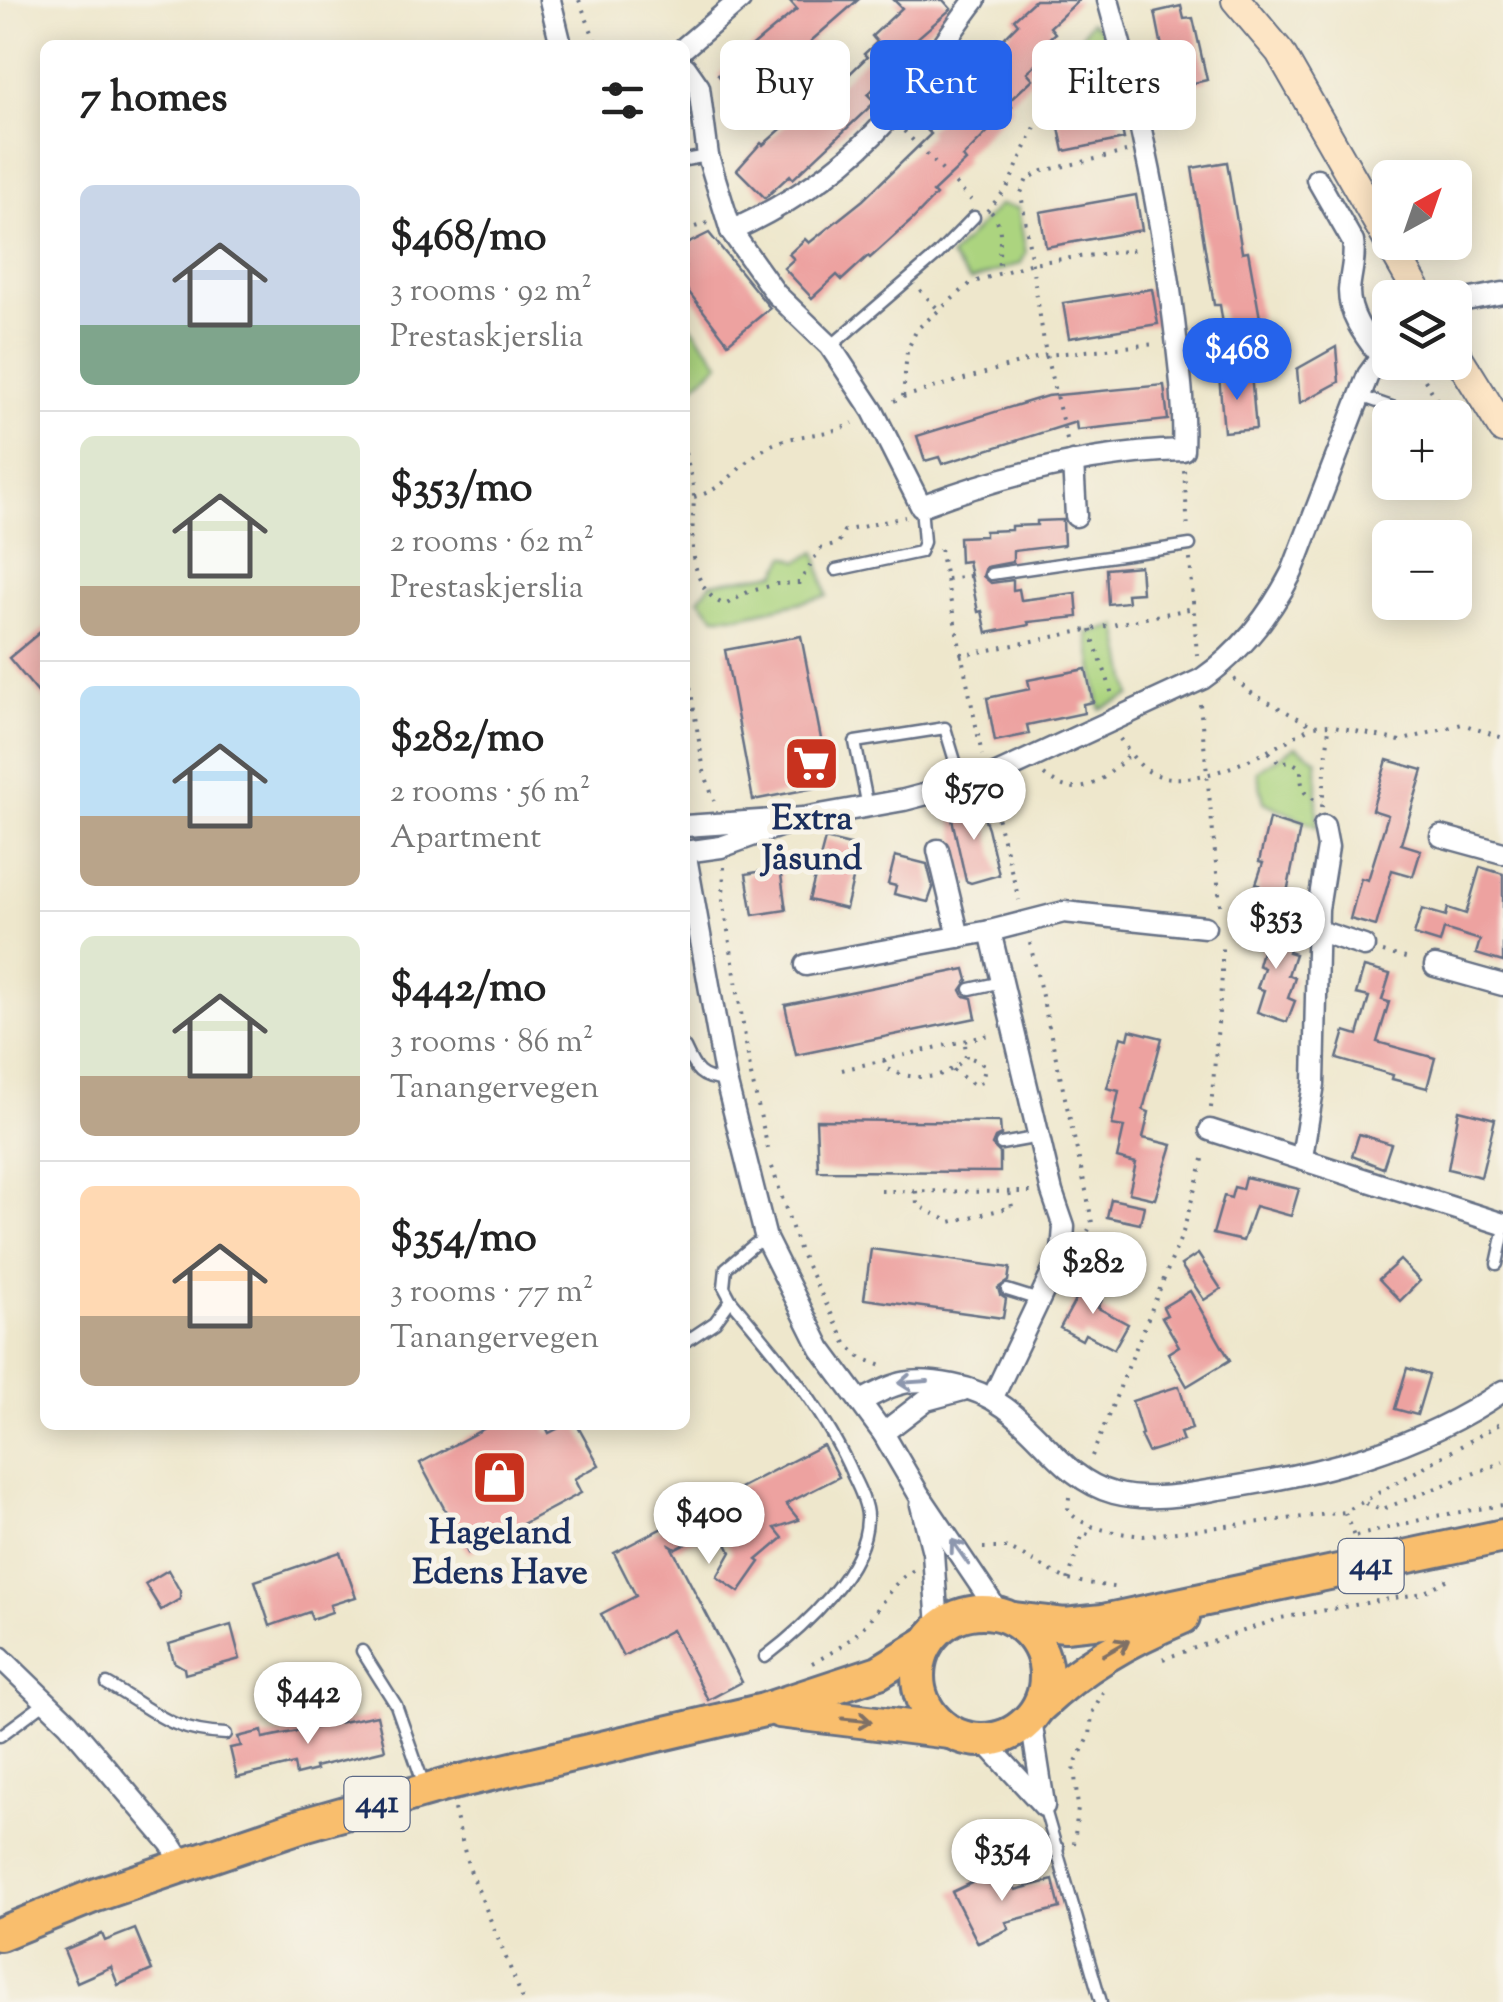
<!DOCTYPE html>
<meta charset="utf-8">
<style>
:root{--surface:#fff;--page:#f6f6f6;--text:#222;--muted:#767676;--line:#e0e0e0;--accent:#2563eb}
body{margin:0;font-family:"Sorts Mill Goudy",serif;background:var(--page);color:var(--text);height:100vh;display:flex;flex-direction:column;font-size:38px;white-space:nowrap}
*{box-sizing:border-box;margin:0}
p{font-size:32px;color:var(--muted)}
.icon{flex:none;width:55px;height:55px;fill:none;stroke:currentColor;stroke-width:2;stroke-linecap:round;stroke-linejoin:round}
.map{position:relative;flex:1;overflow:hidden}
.sheet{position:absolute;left:40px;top:40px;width:650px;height:1390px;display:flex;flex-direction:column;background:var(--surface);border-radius:15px;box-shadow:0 5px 25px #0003}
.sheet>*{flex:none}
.top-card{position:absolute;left:720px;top:40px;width:632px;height:90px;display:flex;gap:20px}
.needle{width:65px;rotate:40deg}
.controls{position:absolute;left:1372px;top:160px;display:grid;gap:20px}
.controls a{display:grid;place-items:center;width:100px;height:100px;border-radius:15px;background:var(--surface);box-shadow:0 5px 25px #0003;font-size:50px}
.price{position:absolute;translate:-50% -85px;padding:0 22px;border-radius:35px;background:#fff;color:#222;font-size:32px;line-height:65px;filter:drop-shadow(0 2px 5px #0008)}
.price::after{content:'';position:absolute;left:50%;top:60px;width:30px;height:22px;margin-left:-15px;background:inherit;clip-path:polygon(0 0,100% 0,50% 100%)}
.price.current{background:var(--accent);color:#fff}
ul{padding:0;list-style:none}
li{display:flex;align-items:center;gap:30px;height:250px;padding:0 40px}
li+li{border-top:2px solid var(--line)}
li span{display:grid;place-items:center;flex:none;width:280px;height:200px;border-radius:15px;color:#555}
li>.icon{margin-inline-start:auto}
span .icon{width:120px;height:120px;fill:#fffc;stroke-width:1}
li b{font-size:42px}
h2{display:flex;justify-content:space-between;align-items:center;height:120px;padding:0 40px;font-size:42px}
.chip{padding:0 35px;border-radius:15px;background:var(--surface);box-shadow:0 5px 25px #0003;font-size:35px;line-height:90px}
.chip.current{background:var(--accent);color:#fff}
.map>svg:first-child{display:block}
.green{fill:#acd47f;stroke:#64826e;stroke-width:2.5}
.building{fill:#eda2a0}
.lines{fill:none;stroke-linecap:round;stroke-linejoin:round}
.service-casing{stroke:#656f84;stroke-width:15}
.minor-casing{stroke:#656f84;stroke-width:25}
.secondary-casing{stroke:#656f84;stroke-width:32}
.primary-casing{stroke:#656f84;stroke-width:38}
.path{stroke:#656f84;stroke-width:4;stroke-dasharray:2.5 8;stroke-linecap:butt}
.service{stroke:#fff;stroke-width:10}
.minor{stroke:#fff;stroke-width:20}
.secondary{stroke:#fde5c5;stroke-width:28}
.primary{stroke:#f9be6d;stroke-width:32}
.oneway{stroke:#8d97ae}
.oneway2{stroke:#7f6f65}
.labels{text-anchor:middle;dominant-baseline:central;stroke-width:10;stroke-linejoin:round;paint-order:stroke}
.shield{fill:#f7f3e8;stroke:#5d6a87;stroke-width:2.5}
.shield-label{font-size:32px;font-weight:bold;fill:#1b2f5e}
.poi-label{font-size:35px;font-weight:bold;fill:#1b2f5e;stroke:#f7f3e8}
</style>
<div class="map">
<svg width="1503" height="2002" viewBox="0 0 1503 2002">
<rect width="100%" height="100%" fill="#f7f3e8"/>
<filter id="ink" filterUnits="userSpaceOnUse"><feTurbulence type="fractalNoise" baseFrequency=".01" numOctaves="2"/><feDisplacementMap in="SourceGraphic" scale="20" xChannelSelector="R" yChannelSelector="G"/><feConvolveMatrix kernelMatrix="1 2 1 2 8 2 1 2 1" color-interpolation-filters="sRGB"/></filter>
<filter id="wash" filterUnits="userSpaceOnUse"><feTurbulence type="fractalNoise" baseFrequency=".0048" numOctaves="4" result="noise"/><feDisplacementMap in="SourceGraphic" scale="40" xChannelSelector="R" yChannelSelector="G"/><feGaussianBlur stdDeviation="2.25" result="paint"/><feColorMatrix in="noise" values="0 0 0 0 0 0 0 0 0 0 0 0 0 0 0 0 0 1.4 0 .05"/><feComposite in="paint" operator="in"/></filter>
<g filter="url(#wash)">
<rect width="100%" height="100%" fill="#eee7cc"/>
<g class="green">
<polygon points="1090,22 1104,31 1112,61 1108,67 1088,74 1077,65 1073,49"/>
<polygon points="999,205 1018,208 1026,253 1021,263 970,281 950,257"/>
<polygon points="685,318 720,363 689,390 685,390"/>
<polygon points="816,552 827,596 741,616 715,616 699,599 711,583 777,573 786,556 799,561"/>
<polygon points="1118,626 1131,696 1100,709 1088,633"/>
<polygon points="1296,746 1317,760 1317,827 1264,802 1257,771"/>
</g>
<g id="blocks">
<g class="building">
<polygon points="789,0 858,0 811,41 815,46 795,63 756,96 752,90 740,101 718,75 797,9"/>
<polygon points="894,0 943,0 951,9 906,48 911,53 873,89 868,95 875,102 793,179 790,175 765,198 737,170 761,143 763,145 805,108 813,116 841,91 837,86 867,57 864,54 877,42 872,36 902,8"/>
<polygon points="1035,0 1079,0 1050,27 1055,33 1046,41 1053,49 1027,72 1033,79 1008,102 1012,107 963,157 966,161 933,192 936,195 912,220 870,258 868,256 842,280 837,275 812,298 784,268 794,259 789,254 805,239 809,243 863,200 931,134 927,130 953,107 949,103 974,80 972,77 998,53 994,48 1018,24 1014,19"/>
<polygon points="1181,6 1184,19 1193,18 1207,80 1176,87 1171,61 1165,62 1155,12"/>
<polygon points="1117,107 1124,139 1064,151 1057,119"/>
<polygon points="1227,162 1242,252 1248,251 1260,318 1223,324 1220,305 1214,305 1192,168"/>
<polygon points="1136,195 1142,230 1046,247 1040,212"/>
<polygon points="709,233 770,308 728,343 685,287 685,245"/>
<polygon points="1152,289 1158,324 1069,338 1063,303"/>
<polygon points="1336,347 1339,382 1300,403 1297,369"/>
<polygon points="1251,374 1256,429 1224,432 1219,376"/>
<polygon points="1164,385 1168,420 1077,430 1076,422 942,464 939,457 925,461 917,436 1047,396"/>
<polygon points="1063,520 1064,545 1013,551 1013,562 986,567 983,576 991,583 1013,580 1013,590 1019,589 1021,600 1076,593 1078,617 1028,622 1029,625 987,633 982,611 978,612 968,561 960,562 959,537 985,536 985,531 1011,530 1011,526 1037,525 1037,521"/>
<polygon points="1140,566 1142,593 1127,594 1128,602 1108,604 1106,569"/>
<polygon points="45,628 45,701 9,658"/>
<polygon points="801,636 830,785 753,800 725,650"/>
<polygon points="1086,669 1093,702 1083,704 1084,713 1027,725 1029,734 995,741 987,698 1030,689 1028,680"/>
<polygon points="1387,760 1423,770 1401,844 1421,850 1413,876 1392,870 1376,926 1350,919 1361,878 1368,880 1388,815 1372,810"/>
<polygon points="978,801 988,828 999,875 971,883 966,881 950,810"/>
<polygon points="1269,819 1300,829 1282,917 1252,907 1259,885 1256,884 1263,863 1259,862"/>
<polygon points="825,839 854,846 849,866 856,867 846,909 809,900"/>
<polygon points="895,856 927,864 933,888 928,902 894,894 896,886 888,884"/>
<polygon points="1480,867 1503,874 1503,962 1476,954 1480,940 1444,929 1440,943 1414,935 1422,909 1446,916 1448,908 1466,914"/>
<polygon points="780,868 786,910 753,915 746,874"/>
<polygon points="1265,921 1295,931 1288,952 1295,954 1288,975 1295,978 1288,998 1295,1001 1287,1022 1257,1012 1264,990 1257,988 1264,968 1258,965 1264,944 1258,942"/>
<polygon points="1364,967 1390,974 1382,1000 1389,1002 1377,1042 1435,1058 1427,1088 1392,1079 1393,1075 1337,1059 1345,1031 1358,1035 1369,997 1356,994"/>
<polygon points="965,969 968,980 961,990 964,996 972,998 976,1018 796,1055 785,1005"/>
<polygon points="1130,1030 1162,1038 1143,1110 1149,1112 1143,1138 1172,1145 1155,1199 1129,1193 1136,1163 1117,1158 1124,1127 1112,1125 1119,1091 1107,1088 1121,1037 1128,1039"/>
<polygon points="1459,1110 1495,1119 1481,1177 1448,1169"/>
<polygon points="816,1120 1000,1122 1001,1135 995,1138 992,1145 1000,1153 1000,1172 818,1171"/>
<polygon points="1359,1134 1391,1144 1383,1168 1352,1156"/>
<polygon points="1245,1177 1299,1189 1291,1216 1255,1206 1243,1241 1213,1234 1224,1196 1231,1198 1234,1187 1242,1189"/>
<polygon points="1111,1199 1144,1206 1140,1224 1107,1217"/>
<polygon points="871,1249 1010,1268 1008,1281 998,1288 1000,1295 1006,1299 1003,1318 864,1299"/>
<polygon points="1198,1254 1221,1289 1204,1300 1181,1265"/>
<polygon points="1400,1260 1420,1281 1400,1301 1379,1279"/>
<polygon points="1088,1277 1108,1287 1098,1308 1128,1324 1114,1349 1085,1334 1082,1340 1060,1328"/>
<polygon points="1190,1291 1230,1360 1187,1386 1168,1353 1179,1346 1162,1317 1167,1315 1163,1307"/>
<polygon points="1407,1368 1429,1375 1417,1415 1395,1409"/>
<polygon points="1179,1386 1192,1429 1180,1433 1183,1441 1148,1452 1140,1435 1142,1434 1132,1401"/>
<polygon points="491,1425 545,1425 549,1433 565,1425 577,1425 599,1465 574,1479 581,1493 468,1553 420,1463"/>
<polygon points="823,1445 839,1477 786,1504 799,1520 775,1528 783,1538 757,1560 760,1562 739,1592 717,1577 731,1552 719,1527 676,1549 671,1546 742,1682 708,1700 672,1630 623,1656 601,1614 636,1596 614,1553"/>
<polygon points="340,1552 356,1597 330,1605 332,1612 312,1619 309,1612 270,1626 255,1581"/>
<polygon points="168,1570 180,1591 180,1599 161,1610 145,1584"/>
<polygon points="231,1625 240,1659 185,1674 184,1668 174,1662 169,1644"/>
<polygon points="377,1715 385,1750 315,1767 316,1770 296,1775 294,1764 237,1778 230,1748 241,1746 238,1737 262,1731 263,1738"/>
<polygon points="999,1870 1003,1880 1010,1877 1015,1890 1053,1880 1060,1908 1006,1922 1009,1929 978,1943 952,1892"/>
<polygon points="135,1929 152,1970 118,1985 111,1967 77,1982 64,1950 102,1934 105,1941"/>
</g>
</g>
</g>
<g filter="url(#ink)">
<use href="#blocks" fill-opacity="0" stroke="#656f84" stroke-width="2.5"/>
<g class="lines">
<defs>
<g id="service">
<polyline points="685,160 708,156"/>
<polyline points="831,346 937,255 974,217"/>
<polyline points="1360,396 1424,418"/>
<polyline points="836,570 920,552 924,542 921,506"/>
<polyline points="991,574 1190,545"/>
<polyline points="868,807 855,742 945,728 962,784"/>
<polyline points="970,989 1002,982"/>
<path d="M685 1048C695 1070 700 1080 726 1080"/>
<polyline points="1001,1144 1039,1137"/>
<polyline points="1497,1264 1503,1236"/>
<polyline points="1007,1290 1039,1300"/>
<path d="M731 1300C777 1355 825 1410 853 1476 859 1488 868 1506 867 1519 866 1571 803 1628 765 1657"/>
<polyline points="685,1342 715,1322 731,1300 724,1287 726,1268 755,1244 766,1239"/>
<polyline points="362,1651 396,1705 424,1785"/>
<path d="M107 1684C154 1710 169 1732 226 1734"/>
<polyline points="0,1736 46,1702"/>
<polyline points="1044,1806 1101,2002"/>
<polyline points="1019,1864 1058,1848"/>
</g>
<g id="minor">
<polyline points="550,0 561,45"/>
<polyline points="685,47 740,0"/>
<path d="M685 67 699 87 708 156 731 231 776 294 830 346 873 411 921 506C1006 474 1091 453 1183 450 1185 406 1179 364 1174 321 1161 212 1138 106 1108 0"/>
<path d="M1317 179 1353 242C1356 259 1350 274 1349 291 1349 316 1365 336 1380 356"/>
<path d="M731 231C789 204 845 168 888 119 920 82 945 39 975 0"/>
<polyline points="1455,302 1503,293"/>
<polyline points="1073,462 1076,516"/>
<path d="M685 826 803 818 904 800 988 778 1202 679C1242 651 1270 615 1292 572L1368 375 1390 345"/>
<polyline points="1441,836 1503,853"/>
<polyline points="938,850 959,937"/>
<polyline points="685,851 726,1080 766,1239 821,1349 883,1433 918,1493 999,1613"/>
<polyline points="685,852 721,847 782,825"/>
<polyline points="990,931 1052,1192 1064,1227 1062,1252 993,1397"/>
<polyline points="1319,931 1364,946"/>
<polyline points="806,965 990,931 1064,912 1205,927"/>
<polyline points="1435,966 1503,985"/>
<polyline points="1210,1130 1503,1224"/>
<polyline points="1302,1157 1314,1084 1318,909 1328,847 1324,826"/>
<path d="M860 1402C897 1381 912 1377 953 1385 1031 1399 1048 1475 1114 1493 1149 1502 1184 1495 1219 1489 1321 1474 1417 1450 1503 1391"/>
<polyline points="883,1433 926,1400 963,1390"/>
<polyline points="921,1505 933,1552 938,1628"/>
<polyline points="0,1657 68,1723 170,1843 184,1865"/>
<polyline points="1031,1720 1044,1804"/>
<polyline points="984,1741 1044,1806"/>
</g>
<g id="secondary">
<polyline points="1236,0 1280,52 1421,298"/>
<polyline points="1455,352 1503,429"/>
</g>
<g id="primary">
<circle cx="982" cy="1676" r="64"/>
<polyline points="1012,1619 1065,1625 1103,1621 1503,1536"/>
<path d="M1039 1707C1082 1666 1128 1640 1183 1617"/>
<polyline points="779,1711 949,1732"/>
<polyline points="0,1934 96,1895 303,1825 448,1784 764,1710 879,1672 926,1643"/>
</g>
</defs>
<use href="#service" class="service-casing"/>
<use href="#minor" class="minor-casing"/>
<use href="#secondary" class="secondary-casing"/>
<use href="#primary" class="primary-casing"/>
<g class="path">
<polyline points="579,0 597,45"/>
<polyline points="904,131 971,200"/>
<polyline points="987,211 1007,188 1035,127 1056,99 1073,66 1087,52 1097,50"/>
<path d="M991 212C1008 229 995 252 1000 273"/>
<polyline points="685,230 708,223"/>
<polyline points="920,290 937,308"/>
<polyline points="1414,362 1448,418"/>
<polyline points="903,397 1046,355 1156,344"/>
<polyline points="894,401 903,397 907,351 917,329 971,283 1032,263 1141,249"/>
<polyline points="1067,440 1046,355 1021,193 1027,179 1043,171 1126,152"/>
<path d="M685 453C689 467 694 484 694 499 692 533 686 589 725 605L748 592 777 584 799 583 820 549 838 544 844 531 905 517"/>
<polyline points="1184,470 1188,530"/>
<path d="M694 497C725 490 738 465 764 449 790 432 826 438 853 423"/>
<polyline points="940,549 982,755"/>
<polyline points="1190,559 1197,655"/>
<polyline points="947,579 977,575"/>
<path d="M1091 630C1096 654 1107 671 1112 696"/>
<polyline points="685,656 704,771 714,801"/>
<polyline points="960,656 1194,608"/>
<polyline points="1234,679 1253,694 1313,726 1330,725 1400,741 1462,724 1503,738"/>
<polyline points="1200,704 1221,913"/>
<path d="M1120 739C1127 749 1135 761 1145 769 1189 799 1275 748 1313 726"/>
<path d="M1269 752 1279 763 1290 761 1301 768C1301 787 1302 798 1322 802"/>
<path d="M1044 775C1080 803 1102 781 1129 755"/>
<polyline points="992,798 1019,900"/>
<polyline points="1322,807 1329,727"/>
<polyline points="724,867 723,899 751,1075 769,1153"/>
<polyline points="1030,943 1087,1195 1092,1223 1088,1231"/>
<polyline points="1383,952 1413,960"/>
<path d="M884 1060 887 1069C914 1081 946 1082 966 1056L965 1043"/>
<polyline points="842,1070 993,1034"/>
<polyline points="953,1070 974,1085 982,1082 985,1068 981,1062 966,1056"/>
<polyline points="1211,1108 1222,976 1222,943"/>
<polyline points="772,1167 800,1252 847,1345 861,1358 882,1366"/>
<polyline points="881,1191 1031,1192"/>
<polyline points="916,1191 917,1205 950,1222 1012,1207 1009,1192"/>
<polyline points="1092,1456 1183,1232 1205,1152"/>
<path d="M1069 1497 1068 1511C1086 1530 1118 1533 1143 1536L1345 1512 1503 1422"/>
<polyline points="1366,1503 1380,1510 1503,1462"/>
<polyline points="1345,1513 1354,1537"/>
<polyline points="1356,1536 1436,1516 1503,1505"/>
<polyline points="983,1548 1008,1548 1068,1580 1119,1588"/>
<polyline points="1068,1580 1083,1533 1089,1535 1092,1527"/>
<polyline points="1163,1659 1281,1618 1423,1593 1450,1578"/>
<path d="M812 1663C832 1653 850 1642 865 1625 882 1606 891 1582 914 1570"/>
<polyline points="454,1809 468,1865 524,2002"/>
<polyline points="1074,1844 1078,1808 1074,1765 1090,1736 1092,1713 1103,1692"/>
</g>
<use href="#service" class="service"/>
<use href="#minor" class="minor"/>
<use href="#secondary" class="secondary"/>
<use href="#primary" class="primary"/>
</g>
<defs><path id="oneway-shaft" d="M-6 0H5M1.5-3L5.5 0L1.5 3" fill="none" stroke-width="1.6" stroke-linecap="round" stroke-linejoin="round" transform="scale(2.5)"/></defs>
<g class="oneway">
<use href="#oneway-shaft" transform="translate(913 1382) rotate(176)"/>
<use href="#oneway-shaft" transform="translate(960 1552) rotate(-125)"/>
</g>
<g class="oneway2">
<use href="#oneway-shaft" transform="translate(1116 1648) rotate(-30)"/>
<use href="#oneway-shaft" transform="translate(857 1720) rotate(6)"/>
</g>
</g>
<defs>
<symbol id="supermarket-square" viewBox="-11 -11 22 22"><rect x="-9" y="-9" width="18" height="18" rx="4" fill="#c8321e" stroke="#f7f3e8"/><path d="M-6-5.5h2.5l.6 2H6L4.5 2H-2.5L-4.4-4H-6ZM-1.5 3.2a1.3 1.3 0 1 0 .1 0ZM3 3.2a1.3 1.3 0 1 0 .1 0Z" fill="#fff"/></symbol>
<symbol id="shop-square" viewBox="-11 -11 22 22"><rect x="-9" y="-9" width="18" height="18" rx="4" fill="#c8321e" stroke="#f7f3e8"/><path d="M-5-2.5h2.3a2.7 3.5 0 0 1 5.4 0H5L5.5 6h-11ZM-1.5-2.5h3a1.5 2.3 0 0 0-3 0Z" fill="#fff"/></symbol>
</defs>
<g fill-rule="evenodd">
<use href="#supermarket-square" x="780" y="732" width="63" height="63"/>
<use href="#shop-square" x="468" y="1446" width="63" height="63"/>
</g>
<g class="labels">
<g class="shield">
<rect x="1338.5" y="1539" width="65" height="54" rx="8"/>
<rect x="344.5" y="1777" width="65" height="54" rx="8"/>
</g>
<g class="shield-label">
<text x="1371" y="1566">441</text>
<text x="377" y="1804">441</text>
</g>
<g class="poi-label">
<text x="812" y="820">Extra<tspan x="812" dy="40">Jåsund</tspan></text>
<text x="500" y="1534">Hageland<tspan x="500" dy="40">Edens Have</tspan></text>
</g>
</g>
</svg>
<div class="controls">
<a><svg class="needle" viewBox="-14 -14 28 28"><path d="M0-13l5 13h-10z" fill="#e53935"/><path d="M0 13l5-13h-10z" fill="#767676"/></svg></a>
<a><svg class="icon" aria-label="layers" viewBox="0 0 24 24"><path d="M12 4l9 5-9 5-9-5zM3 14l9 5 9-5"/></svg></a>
<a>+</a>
<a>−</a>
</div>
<b class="price current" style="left:1237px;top:403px">$468</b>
<b class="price" style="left:974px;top:843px">$570</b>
<b class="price" style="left:1276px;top:972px">$353</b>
<b class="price" style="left:1093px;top:1317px">$282</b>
<b class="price" style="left:709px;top:1567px">$400</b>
<b class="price" style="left:308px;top:1747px">$442</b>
<b class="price" style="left:1002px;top:1904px">$354</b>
<div class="top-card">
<a class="chip">Buy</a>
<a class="chip current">Rent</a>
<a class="chip">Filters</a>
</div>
<section class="sheet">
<h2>7 homes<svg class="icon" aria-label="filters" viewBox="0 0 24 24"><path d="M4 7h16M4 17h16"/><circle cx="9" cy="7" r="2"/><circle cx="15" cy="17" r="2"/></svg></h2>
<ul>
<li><span style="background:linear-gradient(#c9d6e8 70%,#7fa58c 0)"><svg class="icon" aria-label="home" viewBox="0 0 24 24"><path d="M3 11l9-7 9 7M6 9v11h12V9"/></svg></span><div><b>$468/mo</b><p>3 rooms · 92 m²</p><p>Prestaskjerslia</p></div></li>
<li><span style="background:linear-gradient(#dfe7d0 75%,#b9a48a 0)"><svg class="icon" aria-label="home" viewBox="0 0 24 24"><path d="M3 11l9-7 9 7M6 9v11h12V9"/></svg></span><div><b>$353/mo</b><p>2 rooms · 62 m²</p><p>Prestaskjerslia</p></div></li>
<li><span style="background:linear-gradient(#bfe0f5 65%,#b9a48a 0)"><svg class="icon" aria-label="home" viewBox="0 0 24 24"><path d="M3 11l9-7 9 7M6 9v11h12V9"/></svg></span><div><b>$282/mo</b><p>2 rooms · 56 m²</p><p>Apartment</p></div></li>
<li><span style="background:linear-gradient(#dfe7d0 70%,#b9a48a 0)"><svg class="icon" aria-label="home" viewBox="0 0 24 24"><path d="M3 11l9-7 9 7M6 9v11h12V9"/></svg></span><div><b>$442/mo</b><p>3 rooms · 86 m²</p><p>Tanangervegen</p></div></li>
<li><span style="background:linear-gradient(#ffd9b3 65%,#b9a48a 0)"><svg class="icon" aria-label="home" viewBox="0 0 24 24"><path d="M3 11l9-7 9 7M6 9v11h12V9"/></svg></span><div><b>$354/mo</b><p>3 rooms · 77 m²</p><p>Tanangervegen</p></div></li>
</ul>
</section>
</div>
